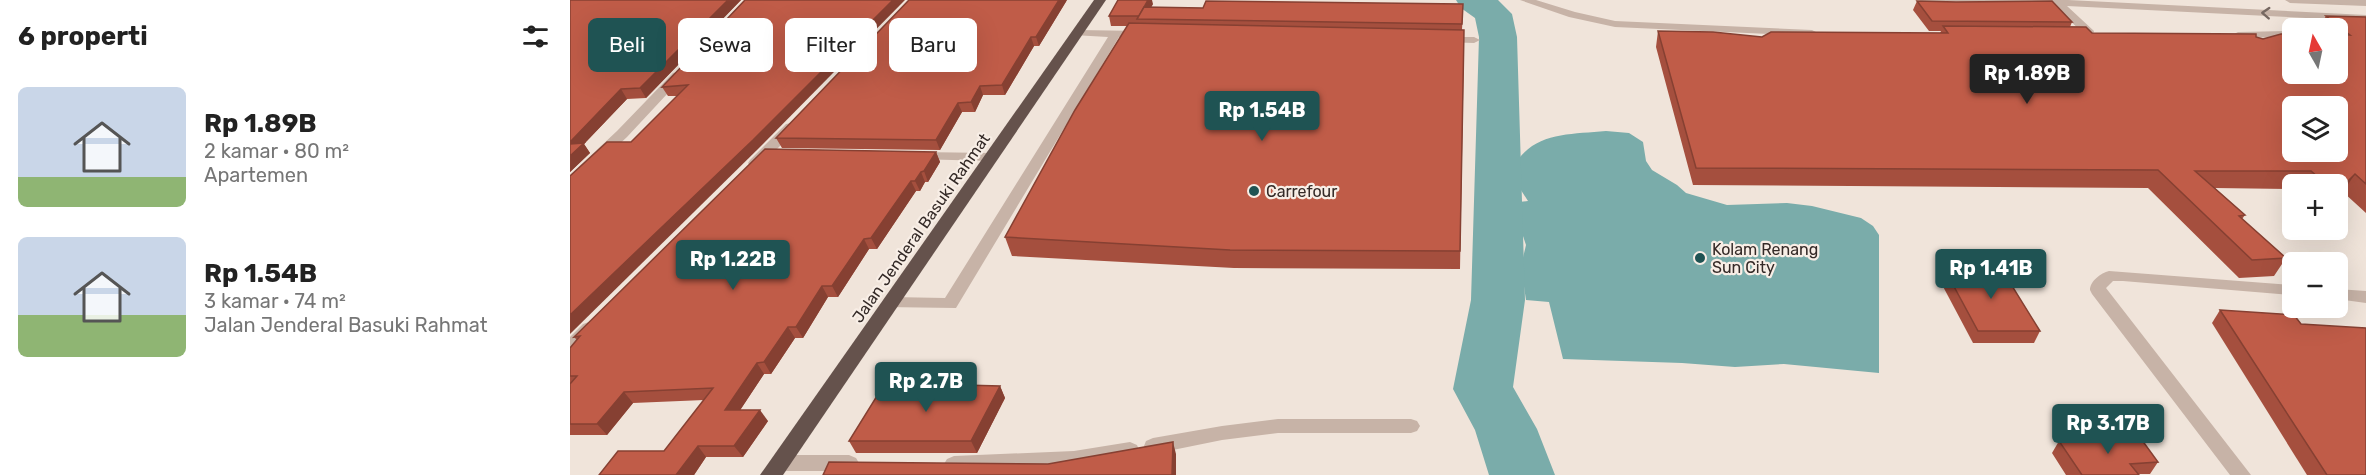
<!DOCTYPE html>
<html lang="id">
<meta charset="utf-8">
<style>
:root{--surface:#fff;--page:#f6f6f6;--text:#222;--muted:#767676;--accent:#1f5353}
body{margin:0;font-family:Rubik,sans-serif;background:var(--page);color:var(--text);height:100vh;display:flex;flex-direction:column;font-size:22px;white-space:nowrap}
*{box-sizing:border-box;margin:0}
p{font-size:20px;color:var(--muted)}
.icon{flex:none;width:33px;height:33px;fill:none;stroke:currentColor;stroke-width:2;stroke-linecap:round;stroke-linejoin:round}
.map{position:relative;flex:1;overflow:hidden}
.side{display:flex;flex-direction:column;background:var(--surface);width:570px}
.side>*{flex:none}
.guide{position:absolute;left:18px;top:18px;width:570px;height:54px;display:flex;gap:12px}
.needle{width:39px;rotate:351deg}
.fabs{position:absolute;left:1712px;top:18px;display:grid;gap:12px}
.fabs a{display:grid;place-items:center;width:66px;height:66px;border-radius:9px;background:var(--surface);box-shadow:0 6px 24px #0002;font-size:30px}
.price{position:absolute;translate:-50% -51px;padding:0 14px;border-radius:6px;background:var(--accent);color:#fff;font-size:20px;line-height:39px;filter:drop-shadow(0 2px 3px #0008)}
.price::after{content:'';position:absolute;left:50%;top:36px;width:18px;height:14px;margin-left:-9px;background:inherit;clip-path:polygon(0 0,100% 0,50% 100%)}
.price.active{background:#222;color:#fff}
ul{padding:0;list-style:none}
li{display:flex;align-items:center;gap:18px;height:150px;padding:0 18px}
li span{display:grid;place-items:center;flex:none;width:168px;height:120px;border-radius:9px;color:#555}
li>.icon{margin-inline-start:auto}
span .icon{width:72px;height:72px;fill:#fffc;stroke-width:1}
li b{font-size:26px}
h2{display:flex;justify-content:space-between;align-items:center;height:72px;padding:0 18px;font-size:26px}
.tag{padding:0 21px;border-radius:9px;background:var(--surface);box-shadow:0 6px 24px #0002;font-size:21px;line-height:54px}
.tag.active{background:var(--accent);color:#fff}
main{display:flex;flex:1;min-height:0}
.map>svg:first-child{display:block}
.water{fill:#7aacaa}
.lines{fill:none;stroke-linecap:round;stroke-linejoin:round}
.river{fill:#7aacaa;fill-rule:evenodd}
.service{fill:#c7b3a7;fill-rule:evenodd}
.minor{fill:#c7b3a7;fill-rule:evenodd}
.tertiary{fill:#c7b3a7;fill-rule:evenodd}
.trunk{fill:#65524c;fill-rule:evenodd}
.wall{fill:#a54f3e}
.shaded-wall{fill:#864032}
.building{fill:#c05c48;stroke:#864032;stroke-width:1.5;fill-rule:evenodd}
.oneway{stroke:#766861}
.poi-dot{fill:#1f5353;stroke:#f8eee6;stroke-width:2}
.labels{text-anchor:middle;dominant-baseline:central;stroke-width:4.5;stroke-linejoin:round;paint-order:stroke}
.poi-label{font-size:16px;fill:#342a27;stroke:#f8eee6;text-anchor:start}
.street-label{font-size:16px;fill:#342a27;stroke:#f8eee6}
</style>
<main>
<section class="side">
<h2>6 properti<svg class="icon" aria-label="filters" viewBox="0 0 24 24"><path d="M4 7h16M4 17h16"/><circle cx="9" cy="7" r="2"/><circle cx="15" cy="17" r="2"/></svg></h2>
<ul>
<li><span style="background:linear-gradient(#c9d6e8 75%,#8fb573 0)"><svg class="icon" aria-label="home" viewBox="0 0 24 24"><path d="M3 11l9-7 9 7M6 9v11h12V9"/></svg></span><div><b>Rp 1.89B</b><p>2 kamar · 80 m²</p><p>Apartemen</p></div></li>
<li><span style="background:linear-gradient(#c9d6e8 65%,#8fb573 0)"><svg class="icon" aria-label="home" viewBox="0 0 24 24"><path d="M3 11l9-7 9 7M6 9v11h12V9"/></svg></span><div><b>Rp 1.54B</b><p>3 kamar · 74 m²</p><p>Jalan Jenderal Basuki Rahmat</p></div></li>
</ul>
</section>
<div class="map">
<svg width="1796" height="475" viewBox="0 0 1796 475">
<rect width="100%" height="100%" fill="#f0e4da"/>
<path class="water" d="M1036 131 1059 133 1073 142 1076 161 1082 170 1107 185 1116 193 1157 205 1217 203 1242 206 1291 218 1303 226 1309 235V373L1214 364 1165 367 1112 363 993 359 979 302 956 300 951 266 956 245 950 227 936 224 938 203 958 201 940 173C960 131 996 135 1036 131Z"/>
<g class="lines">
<polygon class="river" points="886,0 928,0 942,14 947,37 955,300 943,387 967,429 985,475 919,475 905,430 883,389 901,300 909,37 905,18 891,8"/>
<g class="service">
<polygon points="950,0 966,0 1005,12 1045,21 1242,30 1248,33 1242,36 1045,27 999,17"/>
<polygon points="1349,0 1498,0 1796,15 1796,21 1497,6 1524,31 1522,38 1509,41 1503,38 1512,32 1484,6 1354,3"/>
<polygon points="1715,0 1796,0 1796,6 1720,3"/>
<polygon points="507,30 573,31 579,34 573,37 549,37 386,308 315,307 313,303 315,299 321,297 375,298 538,37 503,35 503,31"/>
<polygon points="1722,31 1722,37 1668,38 1662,35 1668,32"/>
<polygon points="876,37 904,37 910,40 904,43 872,42 870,40"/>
<path d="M1539 271 1722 285V295L1553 281H1543L1536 288 1681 475H1660L1522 294 1520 290C1520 281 1531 273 1539 271Z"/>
<polygon points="1767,289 1796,291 1796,303 1767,299"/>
<polygon points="708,419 841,419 847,421 850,426 847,431 841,433 708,433 652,440 583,454 576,451 574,446 576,441 583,438 652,426"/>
<polygon points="560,442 567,445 569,450 567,455 504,467 384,472 377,469 374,464 377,459 384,456 504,451"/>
<polygon points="210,455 279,455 286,458 289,463 286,468 279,471 210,471 203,468 200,463 203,458"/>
</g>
<g class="minor">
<polygon points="107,72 113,76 111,79 57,137 5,185 0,186 0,175 47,131 103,73"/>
<polygon points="348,152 422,153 429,157 422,161 343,159 341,156 343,153"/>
</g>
<g class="tertiary">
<polygon points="221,123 228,127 226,130 190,166 180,166 178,163 180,160 216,124"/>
<path d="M19 322 25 324 27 328C22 337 11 350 0 353V337L13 324Z"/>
</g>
<polygon class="trunk" points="524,0 536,0 213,475 190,475"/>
</g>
<g class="wall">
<polygon points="0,0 171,0 76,98 57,99 14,144 20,153 0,172"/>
<polygon points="175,0 188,149 61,142 107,96 98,96 92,87"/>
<polygon points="497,0 469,46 464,46 435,95 413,95 405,112 392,112 370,150 212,148 206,138"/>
<polygon points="1347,1 1502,22 1500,27 1522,33 1686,37 1767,74 1767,28 1748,28 1756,16 1796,17 1796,213 1773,192 1767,184 1722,184 1722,189 1645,188 1675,215 1672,219 1716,258 1704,276 1669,278 1578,188 1123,185 1086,47 1088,31 1192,37 1370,33 1371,31 1359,31 1343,10"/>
<polygon points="583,4 581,7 893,14 892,29 894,46 890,269 664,268 442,256 435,237 558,26 541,26 539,16"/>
<polygon points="366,152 370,162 358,182 355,182 350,191 346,191 307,249 299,249 268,297 258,297 233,338 225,338 201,374 194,374 170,410 198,421 173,457 136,457 124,475 29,475 94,451 134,400 63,403 37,435 0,435 0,348 7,340 4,337"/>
<polygon points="1374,268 1470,331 1464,343 1403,343 1369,279"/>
<polygon points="1650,310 1796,475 1737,475 1642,323"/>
<polygon points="430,386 435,398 407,453 286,453 279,441"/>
<polygon points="1489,441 1588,462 1580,474 1568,474 1569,475 1496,475 1482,453"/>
</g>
<g class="shaded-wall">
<polygon points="158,0 171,0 76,98 70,88"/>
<polygon points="323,0 335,0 188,149 0,334 0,315"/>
<polygon points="489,0 497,0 469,46 466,37"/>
<polygon points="578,0 582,0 583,4 575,19 569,16"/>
<polygon points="461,37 464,46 435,95 432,85"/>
<polygon points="410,86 413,95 405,112 401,102"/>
<polygon points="51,89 57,99 14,144 20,153 0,172 0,142"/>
<polygon points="388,103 392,112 370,150 366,140"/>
<polygon points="366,152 370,162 358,182 354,171"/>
<polygon points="351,172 355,182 350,191 345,181"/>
<polygon points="1785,174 1773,192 1767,197 1767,192"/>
<polygon points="341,181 346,191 307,249 301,238"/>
<polygon points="294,239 299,249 268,297 262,286"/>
<polygon points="252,286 258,297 233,338 226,327"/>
<polygon points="218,327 225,338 201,374 194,362"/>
<polygon points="187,363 194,374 163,421 155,410"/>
<polygon points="430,386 435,398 407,453 401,441"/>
<polygon points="54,392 63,403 37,435 27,424"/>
<polygon points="190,410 198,421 173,457 164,446"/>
<polygon points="603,442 606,454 606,475 602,475"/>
<polygon points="128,446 136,457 124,475 106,475"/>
</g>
<g class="building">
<polygon points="0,0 158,0 70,88 51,89 0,142"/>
<polygon points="175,0 323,0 183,140 0,315 0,176 37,142 61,142 118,85 92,87"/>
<polygon points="339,0 489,0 466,37 461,37 432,85 410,86 401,102 388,103 366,140 206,138"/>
<polygon points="548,0 578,0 569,16 539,16"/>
<polygon points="636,1 893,4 892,24 567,19 574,7 633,8"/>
<polygon points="1347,1 1386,2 1482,1 1502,22 1362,21"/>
<path d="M1756 16 1796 17V184L1785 174 1767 192V184H1756L1741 171H1625L1675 215 1669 216 1716 258 1682 260 1588 170 1126 168 1088 31 1143 32 1192 37 1201 32 1378 33 1373 26 1516 27 1522 33 1686 34V37L1693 39 1711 34H1722V74H1767V34L1780 35ZM1722 106H1767V152H1722Z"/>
<polygon points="559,23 894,30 890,251 660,250 435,237 505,110"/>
<polygon points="14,143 0,156 0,144"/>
<polygon points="195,149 366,152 354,171 351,172 345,181 341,181 301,238 294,239 262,286 252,286 226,327 218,327 194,362 187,363 155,410 190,410 164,446 128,446 106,475 29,475 48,451 94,451 143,388 54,392 27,424 0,424 0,384 7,376 0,376 0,348 10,336 4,337"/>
<polygon points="1374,268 1431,268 1470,331 1408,331"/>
<polygon points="1650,310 1724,315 1731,324 1796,328 1796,475 1757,475"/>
<polygon points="315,383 430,386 401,441 279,441"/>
<polygon points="1569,436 1588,462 1560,464 1569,475 1512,475 1489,441"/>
<polygon points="603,442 602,475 253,475 259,462 478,464"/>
</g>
<defs><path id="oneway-chevron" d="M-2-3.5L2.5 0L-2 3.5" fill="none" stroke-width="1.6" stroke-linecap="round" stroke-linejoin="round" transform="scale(1.5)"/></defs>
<use class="oneway" href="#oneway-chevron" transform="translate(1696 13) rotate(-177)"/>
<g class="poi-dot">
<circle cx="684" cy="191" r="6"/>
<circle cx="1130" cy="258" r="6"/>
</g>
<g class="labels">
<g class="poi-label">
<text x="696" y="191">Carrefour</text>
<text x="1142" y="249">Kolam Renang<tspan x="1142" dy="18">Sun City</tspan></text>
</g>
<g class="street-label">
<text transform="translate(351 228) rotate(-55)">Jalan Jenderal Basuki Rahmat</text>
</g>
</g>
</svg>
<div class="fabs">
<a><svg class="needle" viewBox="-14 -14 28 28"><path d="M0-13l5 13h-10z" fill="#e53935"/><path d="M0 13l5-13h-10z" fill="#767676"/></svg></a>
<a><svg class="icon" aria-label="layers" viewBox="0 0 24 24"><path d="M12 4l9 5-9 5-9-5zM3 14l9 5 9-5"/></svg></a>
<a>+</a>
<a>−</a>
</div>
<b class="price active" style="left:1457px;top:105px">Rp 1.89B</b>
<b class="price" style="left:692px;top:142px">Rp 1.54B</b>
<b class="price" style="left:163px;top:291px">Rp 1.22B</b>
<b class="price" style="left:1421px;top:300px">Rp 1.41B</b>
<b class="price" style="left:356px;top:413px">Rp 2.7B</b>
<b class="price" style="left:1538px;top:455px">Rp 3.17B</b>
<div class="guide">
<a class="tag active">Beli</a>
<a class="tag">Sewa</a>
<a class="tag">Filter</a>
<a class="tag">Baru</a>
</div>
</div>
</main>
